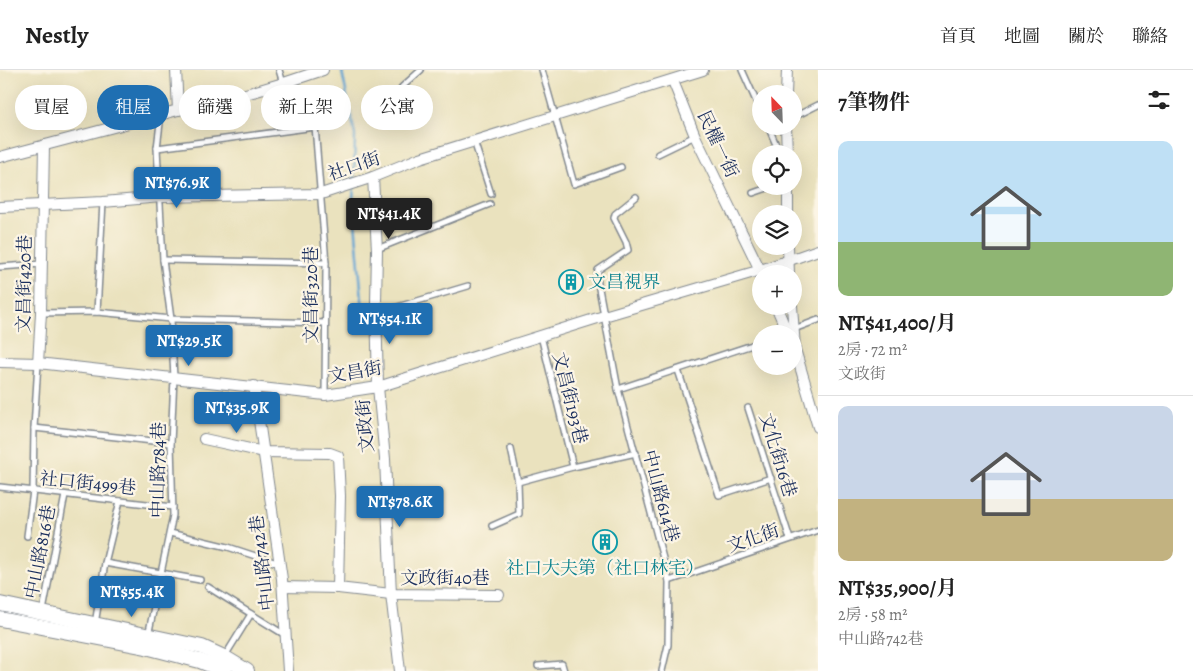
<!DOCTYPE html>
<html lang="zh-TW">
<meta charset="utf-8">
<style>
:root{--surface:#fff;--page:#f6f6f6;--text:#222;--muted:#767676;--line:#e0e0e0;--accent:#1f6fb2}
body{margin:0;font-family:Alegreya,"Noto Serif TC",serif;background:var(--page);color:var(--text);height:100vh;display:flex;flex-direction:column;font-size:19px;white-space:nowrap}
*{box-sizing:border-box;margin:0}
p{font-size:16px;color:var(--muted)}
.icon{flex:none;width:28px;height:28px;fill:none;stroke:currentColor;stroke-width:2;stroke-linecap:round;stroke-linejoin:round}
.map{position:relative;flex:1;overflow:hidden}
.side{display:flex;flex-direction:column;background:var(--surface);width:375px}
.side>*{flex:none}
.banner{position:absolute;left:15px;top:15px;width:475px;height:45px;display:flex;gap:10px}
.needle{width:32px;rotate:337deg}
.controls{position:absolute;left:752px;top:15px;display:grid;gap:10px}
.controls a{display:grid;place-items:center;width:50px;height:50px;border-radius:50%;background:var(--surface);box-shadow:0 5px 20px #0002;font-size:25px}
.price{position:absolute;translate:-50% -42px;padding:0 11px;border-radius:5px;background:var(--accent);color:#fff;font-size:16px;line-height:32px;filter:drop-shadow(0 1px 2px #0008)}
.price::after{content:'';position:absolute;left:50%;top:30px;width:15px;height:11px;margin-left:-8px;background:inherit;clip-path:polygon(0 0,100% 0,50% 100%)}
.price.on{background:#222;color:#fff}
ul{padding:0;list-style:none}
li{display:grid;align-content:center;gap:10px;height:265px;padding:0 20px}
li+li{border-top:1px solid var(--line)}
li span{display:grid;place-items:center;height:155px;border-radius:10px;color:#555}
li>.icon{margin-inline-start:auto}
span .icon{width:90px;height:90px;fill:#fffc;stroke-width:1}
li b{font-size:21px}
h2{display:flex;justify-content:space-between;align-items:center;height:60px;padding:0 20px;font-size:21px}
.chip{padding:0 18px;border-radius:22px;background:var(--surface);box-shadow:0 5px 20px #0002;font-size:18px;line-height:45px}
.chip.on{background:var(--accent);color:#fff}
header{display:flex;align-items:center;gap:30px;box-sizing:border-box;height:70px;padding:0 25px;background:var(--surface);border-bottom:1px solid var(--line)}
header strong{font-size:24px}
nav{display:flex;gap:28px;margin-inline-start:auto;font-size:18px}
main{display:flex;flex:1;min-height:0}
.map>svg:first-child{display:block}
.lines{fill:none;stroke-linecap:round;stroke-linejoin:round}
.stream{stroke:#5da3d3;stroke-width:2.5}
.service-casing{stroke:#82888e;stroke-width:8}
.minor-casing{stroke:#82888e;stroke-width:12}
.tertiary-casing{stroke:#82888e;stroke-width:16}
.service{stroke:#fff;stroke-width:5}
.minor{stroke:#fff;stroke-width:10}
.tertiary{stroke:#fff;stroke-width:14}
.labels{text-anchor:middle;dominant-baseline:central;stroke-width:4.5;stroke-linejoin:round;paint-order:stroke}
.street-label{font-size:18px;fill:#1b2f5e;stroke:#fcf5e5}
.culture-label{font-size:18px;fill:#0d838f;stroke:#fcf5e5;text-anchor:start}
</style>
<header>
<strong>Nestly</strong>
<nav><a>首頁</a><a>地圖</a><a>關於</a><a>聯絡</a></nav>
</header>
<main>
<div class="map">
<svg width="818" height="601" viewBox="0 0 818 601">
<rect width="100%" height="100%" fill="#fcf5e5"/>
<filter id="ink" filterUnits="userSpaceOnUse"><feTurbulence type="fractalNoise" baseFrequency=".02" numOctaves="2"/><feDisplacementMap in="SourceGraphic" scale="10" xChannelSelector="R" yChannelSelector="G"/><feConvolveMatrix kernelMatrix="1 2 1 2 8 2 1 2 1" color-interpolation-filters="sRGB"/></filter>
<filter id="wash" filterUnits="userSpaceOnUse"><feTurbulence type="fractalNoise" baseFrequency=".0096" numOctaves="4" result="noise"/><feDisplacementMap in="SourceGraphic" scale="20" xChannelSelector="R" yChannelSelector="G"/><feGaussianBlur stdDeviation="1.12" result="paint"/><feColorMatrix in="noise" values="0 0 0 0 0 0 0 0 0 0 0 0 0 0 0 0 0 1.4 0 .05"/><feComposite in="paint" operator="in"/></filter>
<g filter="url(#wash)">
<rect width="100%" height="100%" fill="#eae2be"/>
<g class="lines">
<g class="stream">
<polyline points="347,0 342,2 355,65 354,111"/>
<polyline points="354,116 353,129 364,252"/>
</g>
</g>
</g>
<g filter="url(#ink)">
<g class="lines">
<defs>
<g id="service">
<polyline points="279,0 283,13"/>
<polyline points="542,0 574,114 621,97"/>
<polyline points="742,0 761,42"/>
<polyline points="402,17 421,0"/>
<polyline points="313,31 326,193 325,325"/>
<polyline points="278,37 339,26"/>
<polyline points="794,47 818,35"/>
<polyline points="768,56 780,84"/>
<polyline points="474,71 491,124"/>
<polyline points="157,78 315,57"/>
<polyline points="658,84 695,66"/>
<polyline points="753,123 773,116"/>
<polyline points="636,127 615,144 614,148 626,172 628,180 598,200 597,208 618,319 669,511 668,575 662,601"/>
<polyline points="377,179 490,134"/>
<polyline points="163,190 326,193"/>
<polyline points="0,197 42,194"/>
<polyline points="97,242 103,132"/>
<polyline points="41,243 97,242 171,249 325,253"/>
<polyline points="377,243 468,216"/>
<polyline points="794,259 818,250"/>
<polyline points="541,266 573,397"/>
<polyline points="678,300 719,425 771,408"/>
<polyline points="618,319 761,272"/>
<polyline points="748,338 790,469"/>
<polyline points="34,358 171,373"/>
<polyline points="518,412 573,397 636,383"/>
<polyline points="0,417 173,437"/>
<polyline points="492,456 519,444 518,412 511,379"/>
<polyline points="170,463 228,477 280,494"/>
<polyline points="27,466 33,421 34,358 38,293"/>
<polyline points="105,493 200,510"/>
<polyline points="669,511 818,460"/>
<polyline points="208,517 285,565"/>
<polyline points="43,541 65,425"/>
<polyline points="95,554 105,493 120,431"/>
<polyline points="148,566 173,445 171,373 174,308 171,249 163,190 157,78 161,45"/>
<polyline points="225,586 251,544"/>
<polyline points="538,596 562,594 564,601"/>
</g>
<g id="minor">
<polyline points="673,11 695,66 762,204"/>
<polyline points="786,24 787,0"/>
<path d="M178 40C228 30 275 17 323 0"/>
<polyline points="786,56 787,84"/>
<polyline points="0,87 178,40 176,0"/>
<polyline points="373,107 377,180 376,233 378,317 385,389 391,524 400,601"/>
<polyline points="788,116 788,144"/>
<polyline points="0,137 103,132 161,127 321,124 373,107 420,88 703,0"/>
<polyline points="788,176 789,204"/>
<polyline points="776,236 788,264"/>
<polyline points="792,236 795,278"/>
<polyline points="794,276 818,357"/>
<polyline points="0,292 38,293 325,325 378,317 604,246 761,200 818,180"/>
<polyline points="38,293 41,243 44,75"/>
<polyline points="254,316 282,509 288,601"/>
<polyline points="204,369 264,382 330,383 338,386 340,426 338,518"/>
<polyline points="283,517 338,518 391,524 499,525"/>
</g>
<g id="tertiary">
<polyline points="0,534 202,577 224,587 247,601"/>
<polyline points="0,549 146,577 200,591 225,601"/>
</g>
</defs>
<use href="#service" class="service-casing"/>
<use href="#minor" class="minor-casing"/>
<use href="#tertiary" class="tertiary-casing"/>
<use href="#service" class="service"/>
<use href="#minor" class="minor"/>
<use href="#tertiary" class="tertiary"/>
</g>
</g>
<defs>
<symbol id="building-ring" viewBox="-11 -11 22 22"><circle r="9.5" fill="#fcf5e5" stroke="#0f9aa8" stroke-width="1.5"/><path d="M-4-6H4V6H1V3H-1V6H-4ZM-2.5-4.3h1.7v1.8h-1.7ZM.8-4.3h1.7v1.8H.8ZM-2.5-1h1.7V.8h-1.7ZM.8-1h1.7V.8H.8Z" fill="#0f9aa8"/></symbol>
</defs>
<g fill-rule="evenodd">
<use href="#building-ring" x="557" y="198" width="28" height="28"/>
<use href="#building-ring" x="591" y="458" width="28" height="28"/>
</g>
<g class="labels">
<g class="street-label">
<text transform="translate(718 74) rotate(65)">民權一街</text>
<text transform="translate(354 96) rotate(-19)">社口街</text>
<text transform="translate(24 214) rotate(-89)">文昌街420巷</text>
<text transform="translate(311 225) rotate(-90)">文昌街320巷</text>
<text transform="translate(355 302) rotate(-10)">文昌街</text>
<text transform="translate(570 328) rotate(76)">文昌街193巷</text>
<text transform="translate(365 356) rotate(-95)">文政街</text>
<text transform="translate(778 385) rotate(73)">文化街16巷</text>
<text transform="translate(158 400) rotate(-89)">中山路784巷</text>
<text transform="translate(88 413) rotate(6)">社口街499巷</text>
<text transform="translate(661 426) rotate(75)">中山路614巷</text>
<text transform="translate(753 468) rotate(-19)">文化街</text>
<text transform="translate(40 482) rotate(-79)">中山路816巷</text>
<text transform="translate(262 493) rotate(-97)">中山路742巷</text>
<text x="445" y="508">文政街40巷</text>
</g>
<g class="culture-label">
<text x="588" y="212">文昌視界</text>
<text x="605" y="498" text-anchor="middle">社口大夫第（社口林宅）</text>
</g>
</g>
</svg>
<div class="controls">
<a><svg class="needle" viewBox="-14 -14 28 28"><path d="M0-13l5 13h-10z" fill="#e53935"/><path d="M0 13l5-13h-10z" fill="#767676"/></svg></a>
<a><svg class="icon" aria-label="locate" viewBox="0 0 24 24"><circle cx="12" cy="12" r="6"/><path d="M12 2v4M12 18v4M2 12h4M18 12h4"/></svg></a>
<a><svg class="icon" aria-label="layers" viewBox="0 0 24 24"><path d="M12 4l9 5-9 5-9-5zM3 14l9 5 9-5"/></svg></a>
<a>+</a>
<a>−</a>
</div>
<b class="price" style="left:177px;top:139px">NT$76.9K</b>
<b class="price on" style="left:389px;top:170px">NT$41.4K</b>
<b class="price" style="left:390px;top:275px">NT$54.1K</b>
<b class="price" style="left:189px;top:297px">NT$29.5K</b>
<b class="price" style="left:237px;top:364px">NT$35.9K</b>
<b class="price" style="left:400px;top:458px">NT$78.6K</b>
<b class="price" style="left:132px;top:548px">NT$55.4K</b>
<div class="banner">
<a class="chip">買屋</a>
<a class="chip on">租屋</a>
<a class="chip">篩選</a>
<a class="chip">新上架</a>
<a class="chip">公寓</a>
</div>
</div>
<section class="side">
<h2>7筆物件<svg class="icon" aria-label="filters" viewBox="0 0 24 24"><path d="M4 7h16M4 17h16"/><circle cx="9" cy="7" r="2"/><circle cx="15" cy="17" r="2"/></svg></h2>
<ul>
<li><span style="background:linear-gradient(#bfe0f5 65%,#8fb573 0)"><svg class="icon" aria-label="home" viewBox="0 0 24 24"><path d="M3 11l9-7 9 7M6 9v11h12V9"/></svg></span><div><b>NT$41,400/月</b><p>2房 · 72 m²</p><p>文政街</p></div></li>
<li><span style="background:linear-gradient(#c9d6e8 60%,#c2b280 0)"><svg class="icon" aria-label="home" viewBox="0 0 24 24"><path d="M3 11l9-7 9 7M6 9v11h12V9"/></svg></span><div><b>NT$35,900/月</b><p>2房 · 58 m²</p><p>中山路742巷</p></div></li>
</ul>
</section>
</main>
